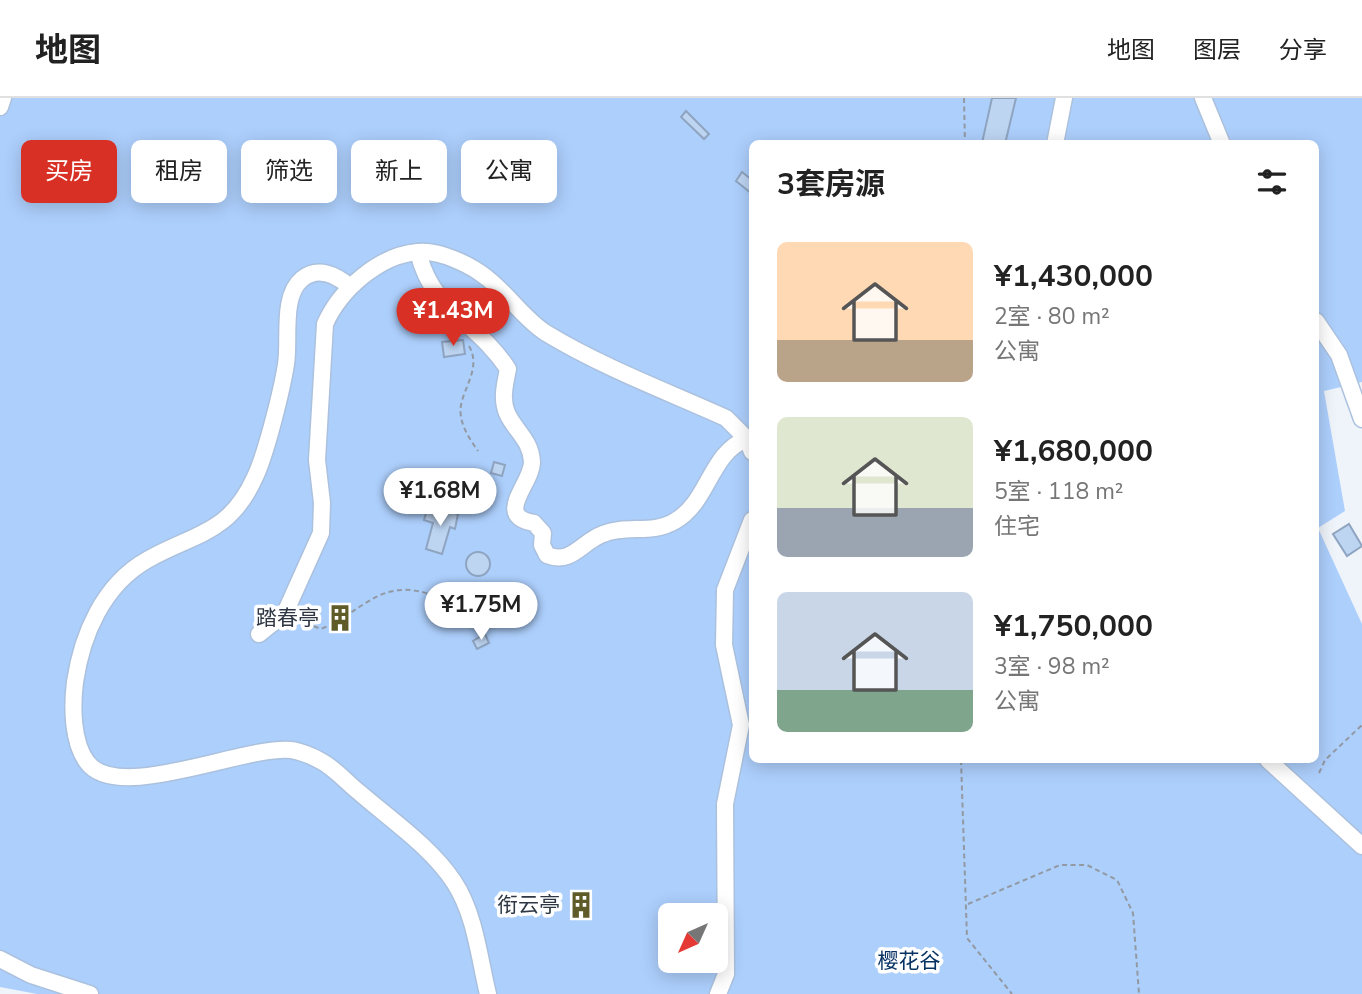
<!DOCTYPE html>
<html lang="zh">
<meta charset="utf-8">
<style>
:root{--surface:#fff;--page:#f6f6f6;--text:#222;--muted:#767676;--line:#e0e0e0;--accent:#d93025}
body{margin:0;font-family:"Nunito Sans","Noto Sans SC",sans-serif;background:var(--page);color:var(--text);height:100vh;display:flex;flex-direction:column;font-size:26px;white-space:nowrap}
*{box-sizing:border-box;margin:0}
p{font-size:23px;color:var(--muted)}
.icon{flex:none;width:38px;height:38px;fill:none;stroke:currentColor;stroke-width:2;stroke-linecap:round;stroke-linejoin:round}
.map{position:relative;flex:1;overflow:hidden}
.sheet{position:absolute;left:749px;top:42px;width:570px;height:623px;display:flex;flex-direction:column;background:var(--surface);border-radius:10px;box-shadow:0 4px 18px #0003}
.sheet>*{flex:none}
.guide{position:absolute;left:21px;top:42px;width:623px;height:63px;display:flex;gap:14px}
.needle{width:46px;rotate:225deg}
.tools{position:absolute;left:658px;top:805px;display:grid;gap:14px}
.tools a{display:grid;place-items:center;width:70px;height:70px;border-radius:10px;background:var(--surface);box-shadow:0 4px 18px #0003;font-size:35px}
.price{position:absolute;translate:-50% -60px;padding:0 16px;border-radius:24px;background:#fff;color:#222;font-size:23px;line-height:46px;filter:drop-shadow(0 2px 4px #0008)}
.price::after{content:'';position:absolute;left:50%;top:42px;width:21px;height:16px;margin-left:-10px;background:inherit;clip-path:polygon(0 0,100% 0,50% 100%)}
.price.on{background:var(--accent);color:#fff}
ul{padding:0;list-style:none}
li{display:flex;align-items:center;gap:21px;height:175px;padding:0 28px}
li span{display:grid;place-items:center;flex:none;width:196px;height:140px;border-radius:10px;color:#555}
li>.icon{margin-inline-start:auto}
span .icon{width:84px;height:84px;fill:#fffc;stroke-width:1}
li b{font-size:30px}
h2{display:flex;justify-content:space-between;align-items:center;height:84px;padding:0 28px;font-size:30px}
.tag{padding:0 24px;border-radius:10px;background:var(--surface);box-shadow:0 4px 18px #0003;font-size:24px;line-height:63px}
.tag.on{background:var(--accent);color:#fff}
header{display:flex;align-items:center;gap:42px;box-sizing:border-box;height:98px;padding:0 35px;background:var(--surface);border-bottom:2px solid var(--line)}
header strong{font-size:33px}
nav{display:flex;gap:38px;margin-inline-start:auto;font-size:24px}
.map>svg:first-child{display:block}
.green{fill:#adcffc;fill-rule:evenodd}
.building{fill:#bed5f2;stroke:#8fa4c0;stroke-width:2}
.lines{fill:none;stroke-linecap:round;stroke-linejoin:round}
.minor-casing{stroke:#abc1de;stroke-width:19}
.path{stroke:#9299a2;stroke-width:2;stroke-dasharray:5 3.5;stroke-linecap:butt}
.minor{stroke:#fff;stroke-width:16}
.labels{text-anchor:middle;dominant-baseline:central;stroke-width:7;stroke-linejoin:round;paint-order:stroke}
.poi-label{font-size:21px;fill:#2e3743;stroke:#fff;text-anchor:end}
.park-label{font-size:21px;fill:#073364;stroke:#fff}
</style>
<header>
<strong>地图</strong>
<nav><a>地图</a><a>图层</a><a>分享</a></nav>
</header>
<div class="map">
<svg width="1362" height="896" viewBox="0 0 1362 896">
<rect width="100%" height="100%" fill="#eff4fa"/>
<path class="green" d="M0 0H1362V284L1324 293 1345 413 1318 430 1362 526V896H37L0 889ZM752 46H1316V662H752ZM670 817H716V863H670Z"/>
<g class="building">
<polygon points="992,0 1016,0 1005,46 982,45"/>
<polygon points="686,13 709,36 704,41 681,19"/>
<polygon points="742,74 752,82 752,96 736,83"/>
<polygon points="463,242 465,256 444,259 442,244"/>
<polygon points="494,364 505,367 502,378 491,375"/>
<polygon points="428,408 458,416 455,431 450,429 442,456 426,451 433,425 424,422"/>
<polygon points="1349,426 1362,448 1347,458 1333,436"/>
<circle cx="478" cy="466" r="12"/>
<polygon points="485,536 489,545 477,551 473,543"/>
<circle cx="581" cy="807" r="6"/>
</g>
<g class="lines">
<defs>
<g id="minor">
<polyline points="1203,0 1222,46"/>
<polyline points="0,9 3,0"/>
<polyline points="1055,46 1064,0"/>
<path d="M418 154C433 215 476 222 508 271 505 286 501 301 507 315 515 333 531 342 532 364 532 386 493 418 534 425L543 435 542 447 547 457C572 467 581 444 603 436 627 426 652 437 675 423 709 404 710 354 747 341"/>
<path d="M349 188C336 177 318 168 302 181 281 198 290 242 286 266 282 292 266 356 255 379 229 437 194 435 147 462 103 487 82 537 75 584 72 608 72 644 87 664 117 706 245 647 291 652 299 653 312 658 319 662 334 669 347 685 360 695 391 722 431 749 454 784 475 816 479 859 488 896"/>
<polyline points="1316,223 1339,257 1362,321"/>
<path d="M259 536 285 515 321 435 322 405 317 362 325 226C340 192 379 157 418 154 440 152 471 167 487 180 508 196 524 221 546 235 602 269 666 293 726 320L747 341 752 354"/>
<polyline points="1268,662 1362,748"/>
<polyline points="0,861 31,877 90,896"/>
<polyline points="718,896 726,876 725,706 741,627 724,547 725,492 752,422"/>
</g>
</defs>
<use href="#minor" class="minor-casing"/>
<g class="path">
<polyline points="964,0 965,46"/>
<path d="M469 248C481 269 465 287 461 307 458 324 469 340 478 353"/>
<path d="M298 522 321 531C363 514 379 480 429 496"/>
<polyline points="961,662 967,840 1012,896"/>
<polyline points="1319,675 1325,662 1362,627"/>
<polyline points="968,806 1060,767 1087,767 1117,782 1133,815 1139,896"/>
</g>
<use href="#minor" class="minor"/>
</g>
<defs>
<symbol id="building-bare" viewBox="-9 -9 18 18"><path d="M-4-6H4V6H1V3H-1V6H-4ZM-2.5-4.3h1.7v1.8h-1.7ZM.8-4.3h1.7v1.8H.8ZM-2.5-1h1.7V.8h-1.7ZM.8-1h1.7V.8H.8Z" fill="#5f5b28" stroke="#fff" stroke-width="2.5" paint-order="stroke"/></symbol>
</defs>
<g fill-rule="evenodd">
<use href="#building-bare" x="321" y="501" width="38" height="38"/>
<use href="#building-bare" x="562" y="788" width="38" height="38"/>
</g>
<g class="labels">
<g class="poi-label">
<text x="319" y="520">踏春亭</text>
<text x="560" y="807">衔云亭</text>
</g>
<g class="park-label">
<text x="909" y="863">樱花谷</text>
</g>
</g>
</svg>
<div class="tools">
<a><svg class="needle" viewBox="-14 -14 28 28"><path d="M0-13l5 13h-10z" fill="#e53935"/><path d="M0 13l5-13h-10z" fill="#767676"/></svg></a>
</div>
<b class="price on" style="left:453px;top:250px">¥1.43M</b>
<b class="price" style="left:440px;top:430px">¥1.68M</b>
<b class="price" style="left:481px;top:544px">¥1.75M</b>
<div class="guide">
<a class="tag on">买房</a>
<a class="tag">租房</a>
<a class="tag">筛选</a>
<a class="tag">新上</a>
<a class="tag">公寓</a>
</div>
<section class="sheet">
<h2>3套房源<svg class="icon" aria-label="filters" viewBox="0 0 24 24"><path d="M4 7h16M4 17h16"/><circle cx="9" cy="7" r="2"/><circle cx="15" cy="17" r="2"/></svg></h2>
<ul>
<li><span style="background:linear-gradient(#ffd9b3 70%,#b9a48a 0)"><svg class="icon" aria-label="home" viewBox="0 0 24 24"><path d="M3 11l9-7 9 7M6 9v11h12V9"/></svg></span><div><b>¥1,430,000</b><p>2室 · 80 m²</p><p>公寓</p></div></li>
<li><span style="background:linear-gradient(#dfe7d0 65%,#9aa5b1 0)"><svg class="icon" aria-label="home" viewBox="0 0 24 24"><path d="M3 11l9-7 9 7M6 9v11h12V9"/></svg></span><div><b>¥1,680,000</b><p>5室 · 118 m²</p><p>住宅</p></div></li>
<li><span style="background:linear-gradient(#c9d6e8 70%,#7fa58c 0)"><svg class="icon" aria-label="home" viewBox="0 0 24 24"><path d="M3 11l9-7 9 7M6 9v11h12V9"/></svg></span><div><b>¥1,750,000</b><p>3室 · 98 m²</p><p>公寓</p></div></li>
</ul>
</section>
</div>
